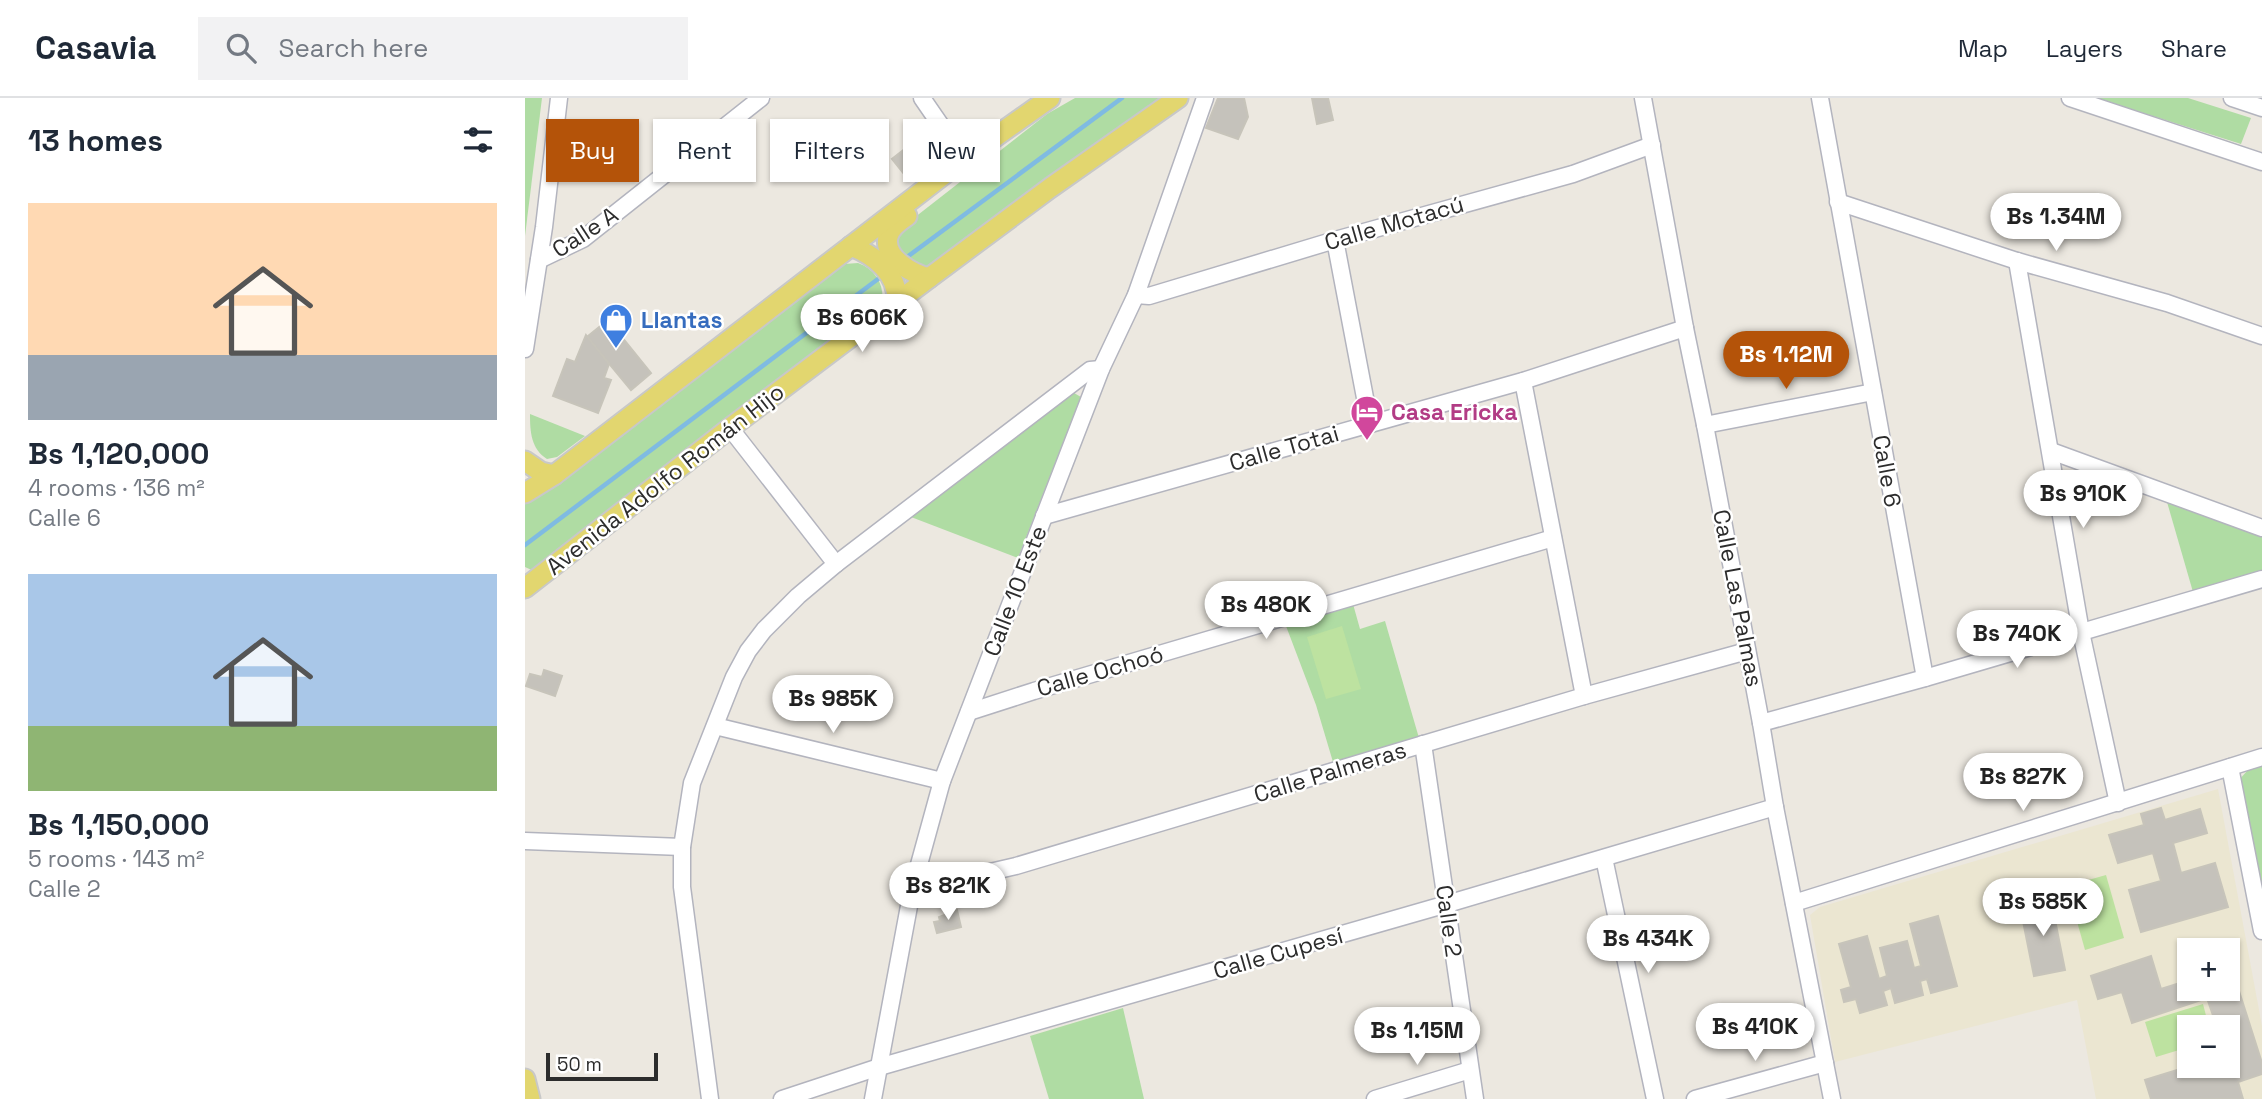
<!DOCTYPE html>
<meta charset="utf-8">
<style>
:root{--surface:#fff;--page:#f2f2f3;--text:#1f2937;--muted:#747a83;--line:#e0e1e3;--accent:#b45309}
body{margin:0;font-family:"Space Grotesk",sans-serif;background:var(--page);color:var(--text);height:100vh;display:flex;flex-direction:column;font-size:26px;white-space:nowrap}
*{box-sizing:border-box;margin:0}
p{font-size:23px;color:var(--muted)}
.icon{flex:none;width:38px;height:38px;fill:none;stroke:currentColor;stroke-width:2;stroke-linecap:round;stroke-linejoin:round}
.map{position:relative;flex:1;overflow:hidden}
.panel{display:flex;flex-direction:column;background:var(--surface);width:525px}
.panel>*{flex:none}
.hud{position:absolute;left:21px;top:21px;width:665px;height:63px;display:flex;gap:14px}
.fabs{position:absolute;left:1652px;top:840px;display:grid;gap:14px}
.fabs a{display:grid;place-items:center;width:63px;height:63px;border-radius:0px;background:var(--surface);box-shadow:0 2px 5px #0004;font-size:35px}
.scale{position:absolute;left:21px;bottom:18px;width:112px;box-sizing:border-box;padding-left:7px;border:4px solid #2c2c2c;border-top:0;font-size:19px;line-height:24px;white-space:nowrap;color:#2c2c2c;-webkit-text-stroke:5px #fff;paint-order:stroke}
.price{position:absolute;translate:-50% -60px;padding:0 16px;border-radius:24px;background:#fff;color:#222;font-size:23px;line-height:46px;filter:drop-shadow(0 2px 4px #0008)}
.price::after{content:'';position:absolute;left:50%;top:42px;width:21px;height:16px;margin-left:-10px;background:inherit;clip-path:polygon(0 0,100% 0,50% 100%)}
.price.on{background:var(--accent);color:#fff}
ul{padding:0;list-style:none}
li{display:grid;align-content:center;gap:14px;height:371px;padding:0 28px}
li span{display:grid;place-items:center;height:217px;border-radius:0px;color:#555}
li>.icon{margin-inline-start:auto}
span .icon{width:126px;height:126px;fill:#fffc;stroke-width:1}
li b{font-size:30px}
h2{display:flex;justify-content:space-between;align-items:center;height:84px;padding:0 28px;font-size:30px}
.pill{padding:0 24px;border-radius:0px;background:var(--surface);box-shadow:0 2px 5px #0004;font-size:24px;line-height:63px}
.pill.on{background:var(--accent);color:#fff}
header{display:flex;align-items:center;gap:42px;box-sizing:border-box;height:98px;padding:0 35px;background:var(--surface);border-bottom:2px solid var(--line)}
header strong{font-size:33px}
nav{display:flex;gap:38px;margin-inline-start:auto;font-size:24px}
.search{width:490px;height:63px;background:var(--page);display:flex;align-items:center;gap:18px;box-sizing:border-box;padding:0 24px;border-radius:0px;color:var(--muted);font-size:26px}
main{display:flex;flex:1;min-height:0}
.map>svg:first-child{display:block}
.education{fill:#ebe6d1;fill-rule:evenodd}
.green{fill:#afdca3}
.pitch{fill:#bde2a0}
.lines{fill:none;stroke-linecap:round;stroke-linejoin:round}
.stream{stroke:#7fbbe2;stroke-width:4.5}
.building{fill:#c5c2bb;stroke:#c7c4ba;stroke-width:2}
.minor-casing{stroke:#b3b4be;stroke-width:19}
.major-casing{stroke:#c8c8c8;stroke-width:23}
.minor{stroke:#fff;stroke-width:16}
.major{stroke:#e2d66f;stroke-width:19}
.labels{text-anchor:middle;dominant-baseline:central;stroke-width:5;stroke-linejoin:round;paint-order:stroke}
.street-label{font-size:23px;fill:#2c2c2c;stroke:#fff}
.shop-label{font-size:23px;font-weight:bold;fill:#366cbe;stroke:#fff;text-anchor:start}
.hotel-label{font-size:23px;font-weight:bold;fill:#b23c85;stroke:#fff;text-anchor:start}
</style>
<header>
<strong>Casavia</strong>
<div class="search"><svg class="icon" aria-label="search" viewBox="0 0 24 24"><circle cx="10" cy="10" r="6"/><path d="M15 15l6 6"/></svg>Search here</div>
<nav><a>Map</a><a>Layers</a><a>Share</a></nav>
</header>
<main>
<section class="panel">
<h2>13 homes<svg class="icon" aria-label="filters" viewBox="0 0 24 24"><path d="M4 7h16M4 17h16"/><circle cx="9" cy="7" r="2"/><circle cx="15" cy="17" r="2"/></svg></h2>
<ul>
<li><span style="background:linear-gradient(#ffd9b3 70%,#9aa5b1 0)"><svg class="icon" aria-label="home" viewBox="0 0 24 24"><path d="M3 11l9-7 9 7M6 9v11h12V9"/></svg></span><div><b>Bs 1,120,000</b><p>4 rooms · 136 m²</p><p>Calle 6</p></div></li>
<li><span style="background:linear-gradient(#a9c7e8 70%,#8fb573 0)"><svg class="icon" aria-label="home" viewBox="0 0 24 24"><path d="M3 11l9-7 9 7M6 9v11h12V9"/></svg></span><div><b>Bs 1,150,000</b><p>5 rooms · 143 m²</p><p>Calle 2</p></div></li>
</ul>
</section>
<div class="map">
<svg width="1737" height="1001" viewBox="0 0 1737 1001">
<rect width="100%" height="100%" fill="#ece8e0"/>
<path class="education" d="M1693 691 1737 928V1001H1571L1552 902 1310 964 1285 817 1295 809ZM1664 852H1703V891H1664ZM1664 929H1703V968H1664Z"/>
<g class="green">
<polygon points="0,0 17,0 0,138"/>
<polygon points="550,0 643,0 401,175 381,168 368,140 371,134 522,16"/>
<polygon points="1571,0 1663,0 1726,20 1716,46"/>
<path d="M333 165C352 172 360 188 357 208L11 474 0 469V405L319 166Z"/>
<polygon points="549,295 556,299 493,460 386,419"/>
<path d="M5 316 60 338 32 359 22 361C6 351 5 334 5 316Z"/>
<polygon points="1642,404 1737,439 1737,473 1668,494"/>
<polygon points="828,506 835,531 860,523 894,640 808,664 791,607 761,528"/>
<polygon points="1737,668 1737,809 1712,684 1723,672"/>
<polygon points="598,910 619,1001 524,1001 505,938"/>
</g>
<g class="pitch">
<polygon points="817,528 836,591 801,601 782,539"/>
<polygon points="1581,777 1599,840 1560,852 1542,788"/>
<polygon points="1678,906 1684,929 1664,929 1664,949 1631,959 1620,924"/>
</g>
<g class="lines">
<g class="stream">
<polyline points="378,162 597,0"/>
<polyline points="0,447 357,178"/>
</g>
</g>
<g class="building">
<polygon points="693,0 719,0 723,19 713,41 681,30"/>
<polygon points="787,0 803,0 808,22 792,26"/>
<polygon points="399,36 411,52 410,62 383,81 367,61"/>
<polygon points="83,222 126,275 106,292 62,239"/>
<polygon points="61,237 84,266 79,280 86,282 73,315 28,298 42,261 50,264"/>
<polygon points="19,572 37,578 30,598 1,588 5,576 17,579"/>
<polygon points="1636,710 1640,722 1675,711 1682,735 1648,745 1656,775 1690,765 1703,809 1616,834 1604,792 1636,783 1628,755 1593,765 1584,737 1619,727 1616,716"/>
<polygon points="1526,802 1540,872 1509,878 1495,808"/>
<polygon points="432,812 436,829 412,835 409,824 415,823 414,819"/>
<polygon points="1413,818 1432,888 1406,895 1402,881 1395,883 1398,897 1370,905 1366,890 1358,893 1362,907 1335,915 1331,901 1319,904 1316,892 1326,889 1314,846 1342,838 1354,881 1362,878 1355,850 1382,843 1389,870 1396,868 1385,826"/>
<polygon points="1626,858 1636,891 1664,882 1664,891 1703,891 1703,869 1706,868 1737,965 1737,976 1713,984 1718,1001 1626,1001 1620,982 1665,968 1703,968 1703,929 1692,929 1682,900 1607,925 1597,894 1573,901 1566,878"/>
</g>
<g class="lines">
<defs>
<g id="minor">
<polyline points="397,0 439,61"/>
<polyline points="1118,0 1160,230 1180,327 1236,625 1250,709 1307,1001"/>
<polyline points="1295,0 1400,580"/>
<polyline points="1545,0 1737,64"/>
<polyline points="1707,0 1737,10"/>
<polyline points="1313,104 1492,163 1642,205 1737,238"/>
<polyline points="810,142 845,326"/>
<polyline points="14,162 58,141 236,0"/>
<polyline points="1492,163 1556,534 1593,705"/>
<polyline points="611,197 624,198 810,142 1048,76 1127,47"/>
<polyline points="0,251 19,129 34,0"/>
<polyline points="998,283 1059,598"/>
<polyline points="1180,327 1348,294"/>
<polyline points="205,330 311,466"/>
<polyline points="1526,353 1737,430"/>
<polyline points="519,418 998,283 1160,230"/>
<polyline points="444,614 509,593 1028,440"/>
<polyline points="1236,625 1400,580 1737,481"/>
<polyline points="190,628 417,683"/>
<polyline points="898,646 950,1001"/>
<polyline points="1705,669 1737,833"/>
<polyline points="0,743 157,749"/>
<polyline points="1079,760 1130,1001"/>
<polyline points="387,792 491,768 1059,598 1222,553"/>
<polyline points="1269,805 1737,659"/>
<polyline points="185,1001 157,789 157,749 167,685 209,579 223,553 239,532 273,498 311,466 565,272 576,271"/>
<polyline points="257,1001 354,969 922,806 1250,709"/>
<polyline points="348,1001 387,792 417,683 576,271 611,197 680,0"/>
<polyline points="850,1001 945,972"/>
<polyline points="1170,1001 1300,965"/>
</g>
<g id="major">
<path d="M382 118C375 123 365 129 363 139 358 160 388 176 404 180"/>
<path d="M326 148C351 158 373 176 372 204"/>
<polyline points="0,363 16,374 29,377"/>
<polyline points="0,395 29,377 439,61 525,0"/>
<polyline points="0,490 205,330 404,180 525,90 653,0"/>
<polyline points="0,981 5,1001"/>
</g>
</defs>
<use href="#minor" class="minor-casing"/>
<use href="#major" class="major-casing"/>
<use href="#minor" class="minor"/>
<use href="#major" class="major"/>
</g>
<defs>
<symbol id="shop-pin" viewBox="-11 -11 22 30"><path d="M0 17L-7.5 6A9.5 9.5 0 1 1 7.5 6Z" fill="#3f7fe0" stroke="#fff"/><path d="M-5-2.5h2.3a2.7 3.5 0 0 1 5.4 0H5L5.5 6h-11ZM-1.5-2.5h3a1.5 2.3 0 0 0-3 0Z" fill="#fff"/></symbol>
<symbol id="hotel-pin" viewBox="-11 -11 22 30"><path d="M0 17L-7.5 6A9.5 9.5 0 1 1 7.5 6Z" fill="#d1479c" stroke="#fff"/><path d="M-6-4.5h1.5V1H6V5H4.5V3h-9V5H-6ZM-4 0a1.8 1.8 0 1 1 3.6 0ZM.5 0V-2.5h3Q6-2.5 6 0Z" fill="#fff"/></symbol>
</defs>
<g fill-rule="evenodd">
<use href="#shop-pin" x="72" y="203" width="38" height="52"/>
<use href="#hotel-pin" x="823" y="295" width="38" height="52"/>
</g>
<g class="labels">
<g class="street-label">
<text transform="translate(869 125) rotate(-16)">Calle Motacú</text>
<text transform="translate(60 134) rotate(-33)">Calle A</text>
<text transform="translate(759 350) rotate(-16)">Calle Totai</text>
<text transform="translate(1362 373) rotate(80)">Calle 6</text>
<text transform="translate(140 381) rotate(-38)">Avenida Adolfo Román Hijo</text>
<text transform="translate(490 493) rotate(-69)">Calle 10 Este</text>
<text transform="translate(1213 500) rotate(79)">Calle Las Palmas</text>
<text transform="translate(575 573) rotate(-16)">Calle Ochoó</text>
<text transform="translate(805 674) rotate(-17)">Calle Palmeras</text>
<text transform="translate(924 823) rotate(82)">Calle 2</text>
<text transform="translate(753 855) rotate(-16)">Calle Cupesí</text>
</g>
<g class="shop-label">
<text x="116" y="222">Llantas</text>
</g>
<g class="hotel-label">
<text x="866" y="314">Casa Ericka</text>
</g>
</g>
</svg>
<div class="fabs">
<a>+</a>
<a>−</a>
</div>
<div class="scale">50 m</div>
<b class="price" style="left:1531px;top:155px">Bs 1.34M</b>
<b class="price" style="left:337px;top:256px">Bs 606K</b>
<b class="price on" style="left:1261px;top:293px">Bs 1.12M</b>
<b class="price" style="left:1558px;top:432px">Bs 910K</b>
<b class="price" style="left:741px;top:543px">Bs 480K</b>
<b class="price" style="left:1492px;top:572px">Bs 740K</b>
<b class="price" style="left:308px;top:637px">Bs 985K</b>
<b class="price" style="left:1498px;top:715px">Bs 827K</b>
<b class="price" style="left:423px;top:824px">Bs 821K</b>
<b class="price" style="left:1518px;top:840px">Bs 585K</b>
<b class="price" style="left:1123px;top:877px">Bs 434K</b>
<b class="price" style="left:1230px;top:965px">Bs 410K</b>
<b class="price" style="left:892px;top:969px">Bs 1.15M</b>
<div class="hud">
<a class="pill on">Buy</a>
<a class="pill">Rent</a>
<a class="pill">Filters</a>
<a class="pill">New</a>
</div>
</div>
</main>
